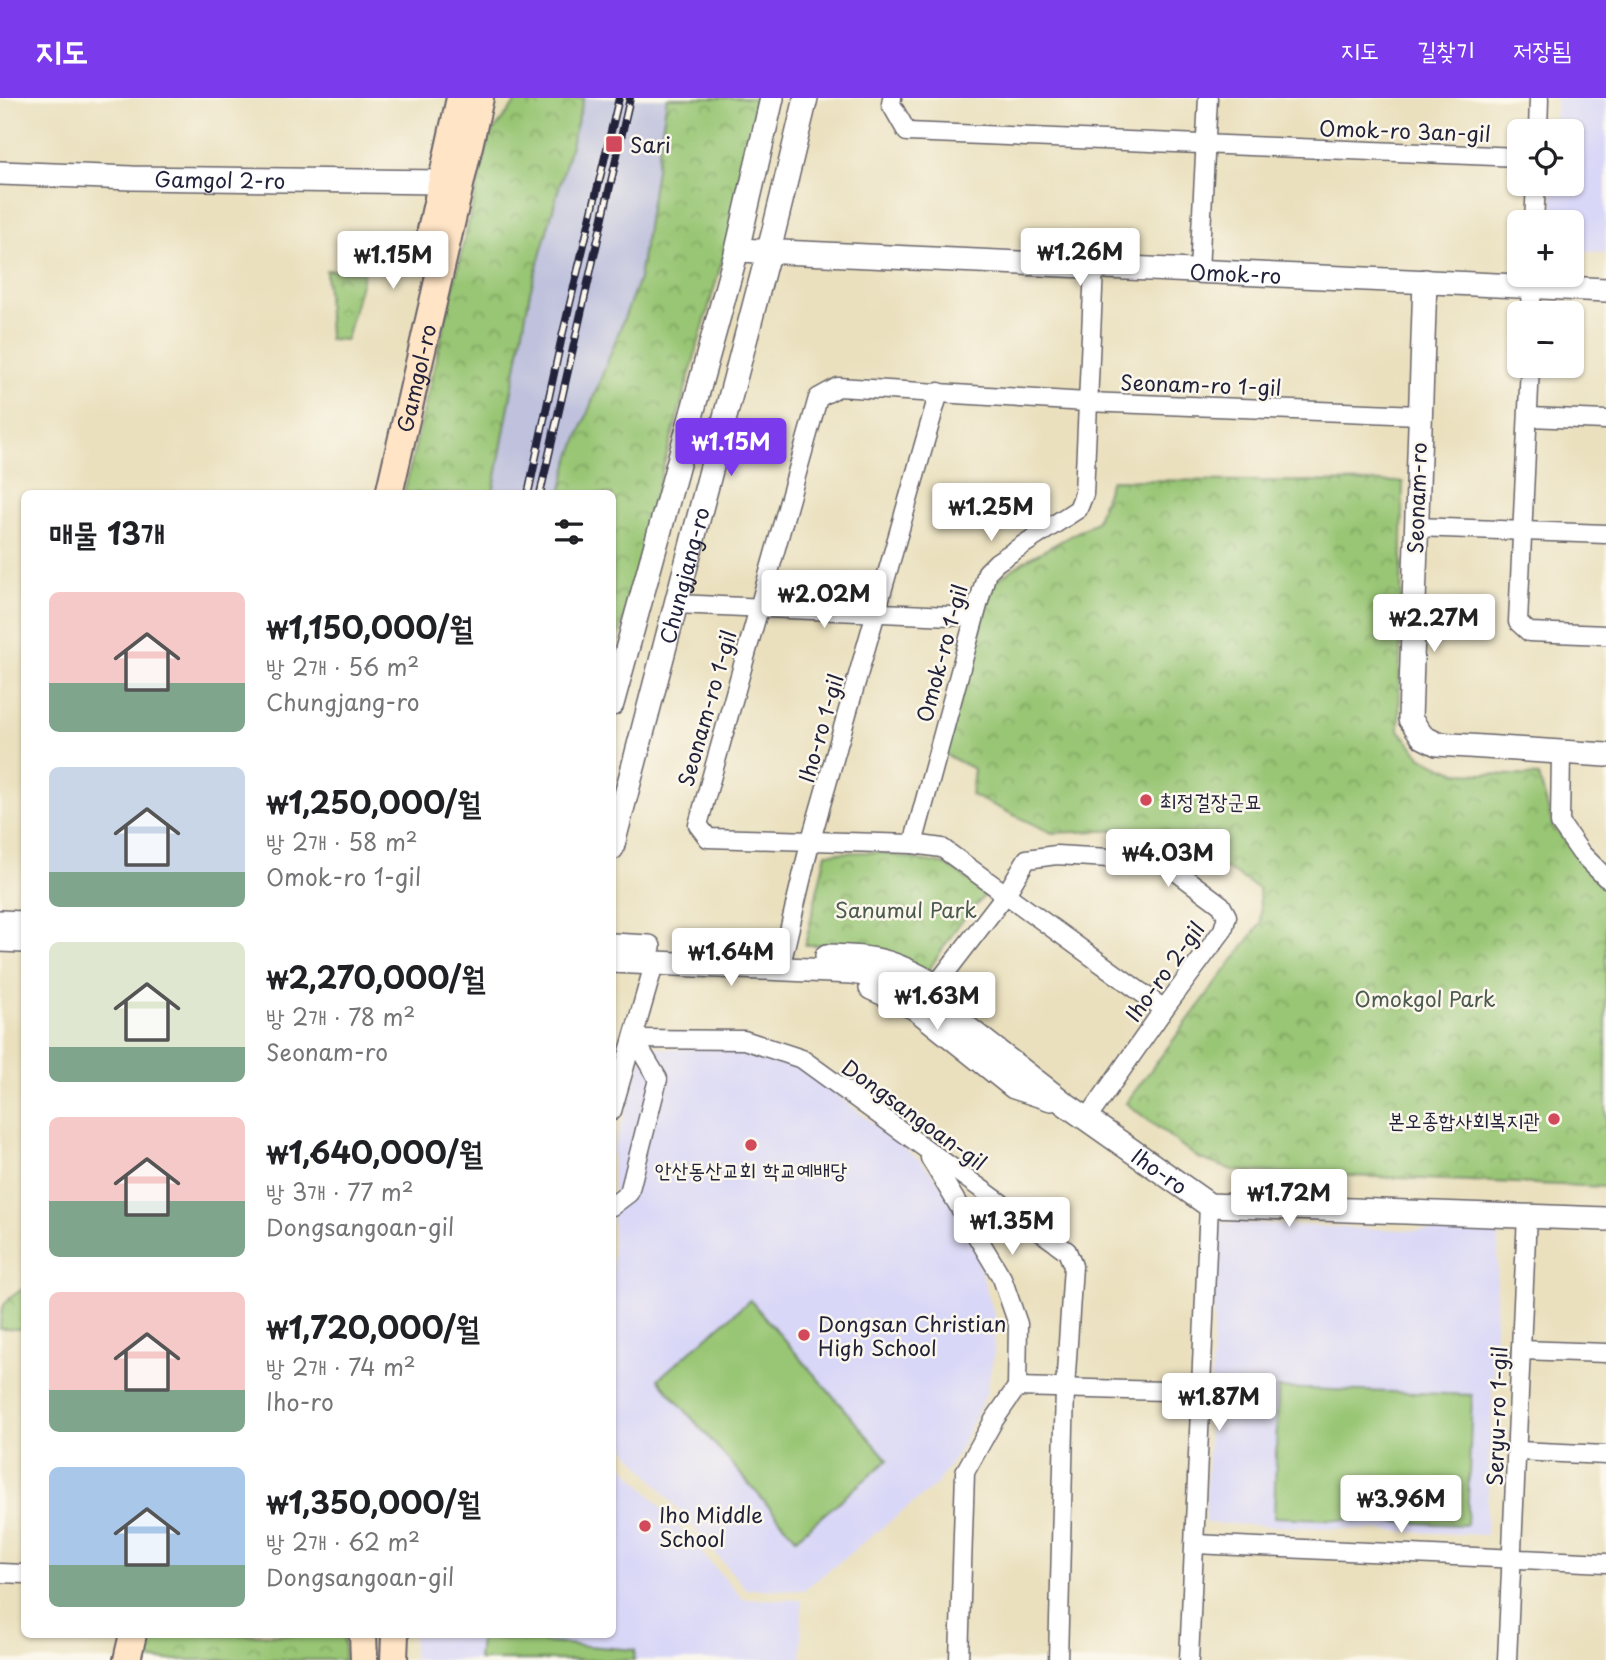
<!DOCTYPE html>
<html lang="ko">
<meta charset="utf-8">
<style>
:root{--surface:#fff;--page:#f2f2f2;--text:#202124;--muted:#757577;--accent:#7c3aed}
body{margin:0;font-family:"Playpen Sans","Poor Story",sans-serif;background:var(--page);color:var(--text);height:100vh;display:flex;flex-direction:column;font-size:26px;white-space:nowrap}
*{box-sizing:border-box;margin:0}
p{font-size:23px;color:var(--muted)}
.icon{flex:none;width:38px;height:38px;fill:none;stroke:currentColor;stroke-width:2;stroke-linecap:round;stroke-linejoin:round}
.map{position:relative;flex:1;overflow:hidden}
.drawer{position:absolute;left:21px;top:392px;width:595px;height:1148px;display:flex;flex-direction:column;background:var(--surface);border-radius:10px;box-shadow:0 2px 5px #0004}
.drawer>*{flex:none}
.fabs{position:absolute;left:1507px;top:21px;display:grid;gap:14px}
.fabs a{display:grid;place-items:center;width:77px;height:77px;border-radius:10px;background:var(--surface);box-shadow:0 2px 5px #0004;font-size:35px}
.price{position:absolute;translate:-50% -60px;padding:0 16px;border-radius:7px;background:#fff;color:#222;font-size:23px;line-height:46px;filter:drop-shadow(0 2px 4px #0008)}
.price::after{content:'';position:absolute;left:50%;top:42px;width:21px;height:16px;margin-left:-10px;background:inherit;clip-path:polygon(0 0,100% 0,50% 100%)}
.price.active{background:var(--accent);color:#fff}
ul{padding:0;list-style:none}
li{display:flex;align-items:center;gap:21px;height:175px;padding:0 28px}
li span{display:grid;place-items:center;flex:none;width:196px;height:140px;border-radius:10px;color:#555}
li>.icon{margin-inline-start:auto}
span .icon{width:84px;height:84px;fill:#fffc;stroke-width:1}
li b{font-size:30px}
h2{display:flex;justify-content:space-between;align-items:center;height:84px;padding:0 28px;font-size:30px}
header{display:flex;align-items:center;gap:42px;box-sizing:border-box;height:98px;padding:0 35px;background:var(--accent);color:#fff}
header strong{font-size:33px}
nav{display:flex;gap:38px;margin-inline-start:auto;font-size:24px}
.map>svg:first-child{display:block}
.built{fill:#d9d7f7}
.railway{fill:#c0c2dd}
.green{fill:#99c674;stroke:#5e7458;stroke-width:2}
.park{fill:url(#park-crowns);stroke:#5e7458;stroke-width:2}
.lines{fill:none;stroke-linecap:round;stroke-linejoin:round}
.minor-casing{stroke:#686469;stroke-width:21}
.tertiary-casing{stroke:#686469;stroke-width:26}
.secondary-casing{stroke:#686469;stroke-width:30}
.minor{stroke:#fff;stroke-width:18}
.tertiary{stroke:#fff;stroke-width:23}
.secondary{stroke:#ffe4c6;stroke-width:26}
.rail-casing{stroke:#22223b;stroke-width:8}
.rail{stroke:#fbf7ec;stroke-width:5;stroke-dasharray:16;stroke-linecap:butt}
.poi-dot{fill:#d1495b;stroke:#fbf7ec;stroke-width:2.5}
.labels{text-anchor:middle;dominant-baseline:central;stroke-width:5;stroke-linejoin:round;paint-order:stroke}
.street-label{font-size:21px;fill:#22223b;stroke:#fbf7ec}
.poi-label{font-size:21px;fill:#22223b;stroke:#fbf7ec;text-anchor:start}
.park-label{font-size:21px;fill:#4c5b4f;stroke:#fbf7ec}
</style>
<header>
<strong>지도</strong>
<nav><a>지도</a><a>길찾기</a><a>저장됨</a></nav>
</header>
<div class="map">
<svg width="1606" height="1562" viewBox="0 0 1606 1562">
<defs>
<pattern id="park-crowns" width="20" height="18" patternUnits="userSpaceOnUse" patternTransform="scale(1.75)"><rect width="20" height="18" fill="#99c674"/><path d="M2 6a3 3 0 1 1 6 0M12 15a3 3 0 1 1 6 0" fill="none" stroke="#7ca060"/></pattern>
</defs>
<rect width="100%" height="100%" fill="#fbf7ec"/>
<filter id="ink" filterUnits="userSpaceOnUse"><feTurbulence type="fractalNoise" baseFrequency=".0143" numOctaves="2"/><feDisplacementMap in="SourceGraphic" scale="14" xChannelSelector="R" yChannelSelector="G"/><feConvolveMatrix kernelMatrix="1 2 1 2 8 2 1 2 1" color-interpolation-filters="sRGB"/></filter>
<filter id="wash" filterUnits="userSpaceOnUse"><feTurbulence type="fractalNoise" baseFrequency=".00686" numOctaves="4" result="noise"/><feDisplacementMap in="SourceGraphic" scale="28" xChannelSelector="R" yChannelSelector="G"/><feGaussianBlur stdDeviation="1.57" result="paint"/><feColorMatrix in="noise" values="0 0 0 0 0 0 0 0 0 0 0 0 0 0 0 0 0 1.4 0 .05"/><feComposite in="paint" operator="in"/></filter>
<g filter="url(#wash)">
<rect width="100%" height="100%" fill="#eae0be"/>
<g class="built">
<polygon points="1556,0 1606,0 1606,155 1572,153 1572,124 1552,124 1553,86 1572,86 1572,33 1555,33"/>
<polygon points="646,947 667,951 740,950 797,965 923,1065 963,1114 995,1219 994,1256 986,1296 960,1351 936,1387 804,1492 746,1491 613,1335 613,1053"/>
<polygon points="1218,1124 1499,1136 1486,1437 1205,1425"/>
<polygon points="613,1355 743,1501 802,1502 801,1562 413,1562 413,1537 612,1536"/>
</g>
<polygon class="railway" points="584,0 667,0 639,181 568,366 561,395 493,396 530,194"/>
<g class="green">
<polygon points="750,1202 888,1362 796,1440 658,1281"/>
<polygon points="1278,1290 1472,1297 1467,1427 1274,1419"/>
<polygon points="480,1539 635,1552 634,1562 478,1562"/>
</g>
<g class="park">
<polygon points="519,0 584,0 530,194 493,395 404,395 489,39"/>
<polygon points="667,0 765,0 754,51 664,366 613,562 612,396 561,396 568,366 639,181"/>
<polygon points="326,172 364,174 346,242 329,241"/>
<polygon points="1111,382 1403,384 1399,632 1422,660 1457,675 1539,678 1553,729 1606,785 1606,1089 1235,1073 1198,1060 1126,1005 1261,825 1259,791 1169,735 1123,732 1052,735 971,697 974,671 944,656 994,484 1026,462 1096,424"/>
<polygon points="876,754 947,767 987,795 959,826 926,876 896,861 843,847 805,847 826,755"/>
<path d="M24 1190V1231H0C0 1206 4 1203 24 1190Z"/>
<polygon points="147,1536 343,1537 345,1562 141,1562"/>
</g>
</g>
<g filter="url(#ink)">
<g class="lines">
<defs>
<g id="minor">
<polyline points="892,0 891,6 907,34 1519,59"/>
<polyline points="1538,33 1539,0"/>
<polyline points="1534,124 1536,86"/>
<polyline points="1199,173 1208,0"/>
<polyline points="1531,215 1532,177"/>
<polyline points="1530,268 1518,524 1529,534 1606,537"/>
<polyline points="1529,319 1606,322"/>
<polyline points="1415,429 1606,436"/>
<polyline points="676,506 974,519"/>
<polyline points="1561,656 1560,725 1581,755 1606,780"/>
<polyline points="913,746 987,474 997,464 1078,411 1084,396 1094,169"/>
<polyline points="783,858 810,745 939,294"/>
<polyline points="936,887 1006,796 1027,761 1056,757 1162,763 1221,807 1227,818 1223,832 1164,911 1087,1021"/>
<polyline points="1164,911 942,750 913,746 708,740 698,727 818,300 838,289 1087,304 1419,317"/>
<polyline points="634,941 744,942 802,961 1067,1153 1073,1168 1065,1291 1058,1562"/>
<polyline points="612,1013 651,877"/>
<polyline points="930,1060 1002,1180 1018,1226 1017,1289"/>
<polyline points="612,1108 629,1095 658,981 634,941"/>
<polyline points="1521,1252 1606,1255"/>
<polyline points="1017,1289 1201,1294"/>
<polyline points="1518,1353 1606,1357"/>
<polyline points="1195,1446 1606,1465"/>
<polyline points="0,1475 24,1476"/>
<polyline points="959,1562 965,1374 994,1322 1017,1289"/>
<polyline points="1189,1562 1209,1107"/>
<polyline points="1507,1562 1527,1117"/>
</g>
<g id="tertiary">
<path id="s1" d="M0 75 132 80 441 84"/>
<path id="s2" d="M737 152 1606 192"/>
<polyline points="1425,183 1410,621 1423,639 1437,646 1606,657"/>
<polyline points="612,606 737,152 772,0"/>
<path id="s3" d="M612 750 773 136 806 0"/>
<polyline points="0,824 24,825"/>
<polyline points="0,842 24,843"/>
<polyline points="612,847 649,849"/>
<path d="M827 858C874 859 892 862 933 886"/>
<path id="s4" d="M612 863 851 874 886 879 921 894 1064 1005 1209 1107 1606 1121"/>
<polyline points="871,890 915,910 1014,989 1051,1001"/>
</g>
<g id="secondary">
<polyline points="431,132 460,0"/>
<path id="s5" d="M389 396 480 0"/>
<polyline points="363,1536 364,1562"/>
<polyline points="127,1562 133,1536"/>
<polyline points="394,1562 395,1536"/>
</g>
</defs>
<use href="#minor" class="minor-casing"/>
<use href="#tertiary" class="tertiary-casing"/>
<use href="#secondary" class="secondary-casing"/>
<use href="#minor" class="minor"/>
<use href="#tertiary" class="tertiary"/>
<use href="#secondary" class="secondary"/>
<defs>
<g id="rail">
<polyline points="528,396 561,243 619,0"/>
<polyline points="540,396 630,0"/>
</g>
</defs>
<use href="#rail" class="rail-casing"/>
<use href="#rail" class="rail"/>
</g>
</g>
<g class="poi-dot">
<rect x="605" y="37" width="18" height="18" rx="3.5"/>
<circle cx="1146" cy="702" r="7"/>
<circle cx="1554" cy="1021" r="7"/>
<circle cx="751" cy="1047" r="7"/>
<circle cx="804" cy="1237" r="7"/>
<circle cx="645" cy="1428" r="7"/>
</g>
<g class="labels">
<g class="street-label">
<text transform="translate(1405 32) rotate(2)">Omok-ro 3an-gil</text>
<text stroke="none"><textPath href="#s1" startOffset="220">Gamgol 2-ro</textPath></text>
<text stroke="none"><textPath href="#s2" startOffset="499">Omok-ro</textPath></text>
<text stroke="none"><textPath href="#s5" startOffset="119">Gamgol-ro</textPath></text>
<text transform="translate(1201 286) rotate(2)">Seonam-ro 1-gil</text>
<text transform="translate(1416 400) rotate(-88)">Seonam-ro</text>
<text stroke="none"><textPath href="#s3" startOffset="282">Chungjang-ro</textPath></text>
<text transform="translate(941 555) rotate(-75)">Omok-ro 1-gil</text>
<text transform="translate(706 610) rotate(-74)">Seonam-ro 1-gil</text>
<text transform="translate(820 630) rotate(-74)">Iho-ro 1-gil</text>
<text transform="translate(1164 873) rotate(-54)">Iho-ro 2-gil</text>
<text transform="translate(915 1016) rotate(36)">Dongsangoan-gil</text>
<text stroke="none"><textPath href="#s4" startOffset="611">Iho-ro</textPath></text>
<text transform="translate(1496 1318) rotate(-88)">Seryu-ro 1-gil</text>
</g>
<g class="poi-label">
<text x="630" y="46">Sari</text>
<text x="1160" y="702">최정걸장군묘</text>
<text x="1540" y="1021" text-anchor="end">본오종합사회복지관</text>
<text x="751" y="1071" text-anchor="middle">안산동산교회 학교예배당</text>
<text x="818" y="1225">Dongsan Christian<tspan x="818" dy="24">High School</tspan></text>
<text x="659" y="1416">Iho Middle<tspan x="659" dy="24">School</tspan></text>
</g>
<g class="park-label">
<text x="906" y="811">Sanumul Park</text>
<text x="1425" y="900">Omokgol Park</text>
</g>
</g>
</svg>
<div class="fabs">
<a><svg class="icon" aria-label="locate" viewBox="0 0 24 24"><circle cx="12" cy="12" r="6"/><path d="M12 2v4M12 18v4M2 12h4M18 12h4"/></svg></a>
<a>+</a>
<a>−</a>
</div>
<b class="price" style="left:1080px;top:190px">₩1.26M</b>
<b class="price" style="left:393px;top:193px">₩1.15M</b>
<b class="price active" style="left:731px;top:380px">₩1.15M</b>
<b class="price" style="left:991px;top:445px">₩1.25M</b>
<b class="price" style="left:824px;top:532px">₩2.02M</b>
<b class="price" style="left:1434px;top:556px">₩2.27M</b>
<b class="price" style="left:1168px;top:791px">₩4.03M</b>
<b class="price" style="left:731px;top:890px">₩1.64M</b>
<b class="price" style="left:937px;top:934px">₩1.63M</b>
<b class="price" style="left:1289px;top:1131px">₩1.72M</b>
<b class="price" style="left:1012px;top:1159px">₩1.35M</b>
<b class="price" style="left:1219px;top:1335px">₩1.87M</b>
<b class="price" style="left:1401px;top:1437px">₩3.96M</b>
<section class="drawer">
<h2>매물 13개<svg class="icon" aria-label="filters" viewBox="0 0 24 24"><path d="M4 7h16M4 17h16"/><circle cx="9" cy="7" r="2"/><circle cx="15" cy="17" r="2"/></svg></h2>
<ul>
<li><span style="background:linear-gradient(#f6c9c9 65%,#7fa58c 0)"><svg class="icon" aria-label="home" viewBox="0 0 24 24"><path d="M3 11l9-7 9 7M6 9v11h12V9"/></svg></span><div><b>₩1,150,000/월</b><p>방 2개 · 56 m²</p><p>Chungjang-ro</p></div></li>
<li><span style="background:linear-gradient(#c9d6e8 75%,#7fa58c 0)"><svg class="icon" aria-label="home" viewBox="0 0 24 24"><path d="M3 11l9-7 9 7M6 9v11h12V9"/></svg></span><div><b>₩1,250,000/월</b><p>방 2개 · 58 m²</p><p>Omok-ro 1-gil</p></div></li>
<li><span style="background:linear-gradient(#dfe7d0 75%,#7fa58c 0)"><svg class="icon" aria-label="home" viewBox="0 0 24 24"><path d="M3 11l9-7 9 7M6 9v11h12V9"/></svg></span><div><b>₩2,270,000/월</b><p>방 2개 · 78 m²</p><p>Seonam-ro</p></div></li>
<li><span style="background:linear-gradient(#f6c9c9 60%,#7fa58c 0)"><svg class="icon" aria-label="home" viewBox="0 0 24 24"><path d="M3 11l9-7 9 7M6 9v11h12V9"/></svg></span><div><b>₩1,640,000/월</b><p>방 3개 · 77 m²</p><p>Dongsangoan-gil</p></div></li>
<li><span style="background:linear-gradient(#f6c9c9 70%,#7fa58c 0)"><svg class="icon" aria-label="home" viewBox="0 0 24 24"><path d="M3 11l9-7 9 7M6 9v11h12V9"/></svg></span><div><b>₩1,720,000/월</b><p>방 2개 · 74 m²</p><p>Iho-ro</p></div></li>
<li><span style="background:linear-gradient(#a9c7e8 70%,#7fa58c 0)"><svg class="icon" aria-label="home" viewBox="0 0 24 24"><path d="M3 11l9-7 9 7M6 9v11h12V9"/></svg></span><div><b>₩1,350,000/월</b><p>방 2개 · 62 m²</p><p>Dongsangoan-gil</p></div></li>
</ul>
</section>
</div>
